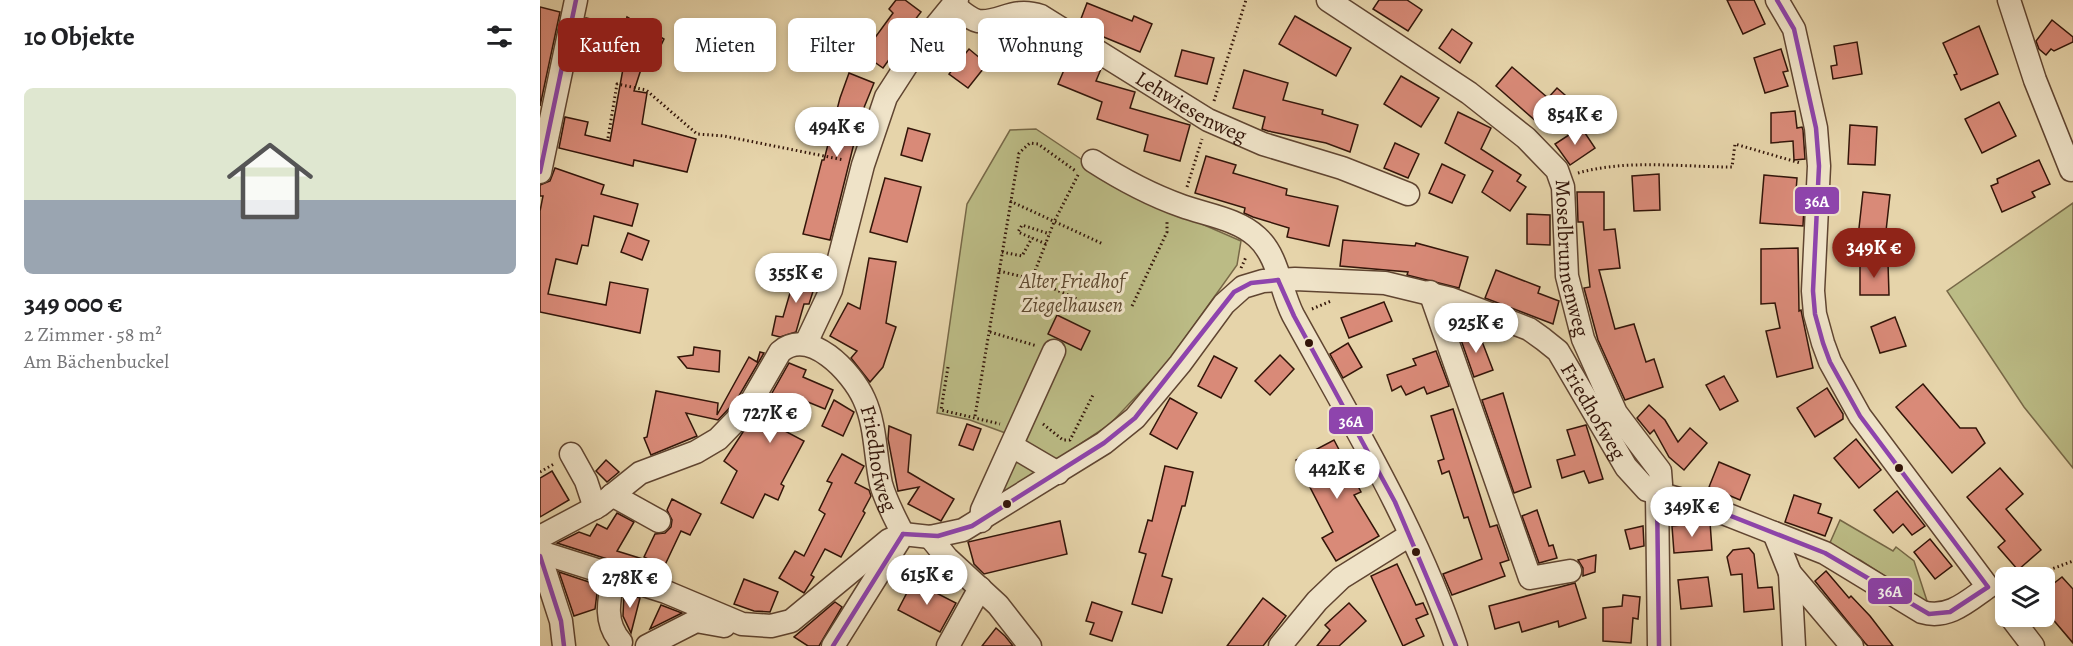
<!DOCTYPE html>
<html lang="de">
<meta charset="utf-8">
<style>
:root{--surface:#fff;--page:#f2f2f2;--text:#202124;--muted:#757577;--line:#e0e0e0;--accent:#8f2418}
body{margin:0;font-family:Alegreya,serif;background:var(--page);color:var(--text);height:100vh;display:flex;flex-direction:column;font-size:22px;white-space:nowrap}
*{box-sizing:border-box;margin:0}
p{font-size:20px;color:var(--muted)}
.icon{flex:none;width:33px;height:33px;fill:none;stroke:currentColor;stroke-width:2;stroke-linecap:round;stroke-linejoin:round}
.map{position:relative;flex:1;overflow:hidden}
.details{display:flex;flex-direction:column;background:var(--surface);width:540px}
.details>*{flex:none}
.guide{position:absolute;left:18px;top:18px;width:570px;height:54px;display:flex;gap:12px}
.fabs{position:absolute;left:1455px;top:567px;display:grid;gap:12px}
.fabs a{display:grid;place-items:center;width:60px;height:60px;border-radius:9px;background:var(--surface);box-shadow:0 3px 9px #0003;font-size:30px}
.price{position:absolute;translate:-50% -51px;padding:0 14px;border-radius:21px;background:#fff;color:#222;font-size:20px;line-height:39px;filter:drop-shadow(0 2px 3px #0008)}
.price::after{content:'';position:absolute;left:50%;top:36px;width:18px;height:14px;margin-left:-9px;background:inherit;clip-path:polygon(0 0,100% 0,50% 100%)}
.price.current{background:var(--accent);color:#fff}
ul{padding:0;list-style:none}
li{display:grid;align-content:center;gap:12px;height:318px;padding:0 24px}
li+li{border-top:2px solid var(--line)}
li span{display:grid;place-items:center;height:186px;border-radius:9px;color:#555}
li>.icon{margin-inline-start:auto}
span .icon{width:108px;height:108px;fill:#fffc;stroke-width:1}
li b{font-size:26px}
h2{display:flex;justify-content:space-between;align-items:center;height:72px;padding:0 24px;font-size:26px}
.chip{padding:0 21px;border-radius:9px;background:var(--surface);box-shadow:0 3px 9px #0003;font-size:21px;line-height:54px}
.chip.current{background:var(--accent);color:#fff}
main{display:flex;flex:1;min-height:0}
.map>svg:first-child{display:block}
.green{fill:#bbbb85;stroke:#776847;stroke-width:1.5}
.building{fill:#d98a78;stroke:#331509;stroke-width:1.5}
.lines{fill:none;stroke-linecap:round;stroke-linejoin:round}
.minor-casing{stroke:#604531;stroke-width:25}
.path{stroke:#331509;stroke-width:3;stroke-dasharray:1.5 3;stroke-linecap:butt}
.minor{stroke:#efe3c8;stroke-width:22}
.bus-1-casing{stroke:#efe3c8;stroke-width:9}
.bus-1{stroke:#8e44ad;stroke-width:4.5}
.bus-dot{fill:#331509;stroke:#efe3c8;stroke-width:2}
.labels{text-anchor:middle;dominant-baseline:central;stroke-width:6;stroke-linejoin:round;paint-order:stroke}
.street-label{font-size:21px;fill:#331509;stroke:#efe3c8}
.park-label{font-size:21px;font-style:italic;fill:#5c472e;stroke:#efe3c8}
.line-badge{stroke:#efe3c8;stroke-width:2}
.badge-label{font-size:16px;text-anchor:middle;font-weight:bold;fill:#fff}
</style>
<main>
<section class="details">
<h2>10 Objekte<svg class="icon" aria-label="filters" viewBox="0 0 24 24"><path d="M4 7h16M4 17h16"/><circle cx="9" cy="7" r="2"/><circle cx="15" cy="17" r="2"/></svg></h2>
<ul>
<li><span style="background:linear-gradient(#dfe7d0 60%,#9aa5b1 0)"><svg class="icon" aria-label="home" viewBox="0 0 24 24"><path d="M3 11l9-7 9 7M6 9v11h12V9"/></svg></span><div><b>349 000 €</b><p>2 Zimmer · 58 m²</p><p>Am Bächenbuckel</p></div></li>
</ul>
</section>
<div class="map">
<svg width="1533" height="646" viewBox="0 0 1533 646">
<rect width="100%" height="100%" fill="#e6d4aa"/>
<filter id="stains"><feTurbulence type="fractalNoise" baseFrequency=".00333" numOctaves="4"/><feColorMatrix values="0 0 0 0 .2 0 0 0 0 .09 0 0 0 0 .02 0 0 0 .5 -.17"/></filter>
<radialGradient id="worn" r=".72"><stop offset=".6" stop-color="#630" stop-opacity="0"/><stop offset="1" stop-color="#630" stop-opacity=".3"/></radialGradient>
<g class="green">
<polygon points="496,129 595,195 701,241 697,265 625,366 570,424 447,506 479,438 430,420 397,413 427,204 470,130"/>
<polygon points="1533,203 1533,468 1484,407 1407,291"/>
<polygon points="1300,520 1353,551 1356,547 1374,561 1388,604 1320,560 1289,545"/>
</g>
<g class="building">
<polygon points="356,0 365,0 381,12 356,45 358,47 343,68 323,54 353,13 349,9"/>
<polygon points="839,0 867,0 882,10 868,31 833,9"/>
<polygon points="1187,0 1214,0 1225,24 1203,34"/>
<polygon points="547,3 592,21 594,16 612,24 600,52 554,33 539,24"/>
<polygon points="0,7 20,12 0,106"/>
<polygon points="755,16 811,48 796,76 739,44"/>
<polygon points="87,17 124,39 113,62 105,57 94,91 107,93 102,124 156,139 147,172 94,160 93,166 19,148 25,117 48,122 45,135 70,141 88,41 68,36 60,71 37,63 46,18 84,27"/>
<polygon points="1512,20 1533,37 1533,42 1514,51 1511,49 1506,55 1499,49 1496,41"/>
<polygon points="1439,26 1458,74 1421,90 1414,75 1417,74 1403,43"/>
<polygon points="912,29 932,43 920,63 899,48"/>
<polygon points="489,30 498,52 469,62 461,43 464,31 475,36"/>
<polygon points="1317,42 1322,74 1293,79 1291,66 1297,65 1294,46"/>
<polygon points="429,49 447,64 428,88 409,74"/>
<polygon points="1241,49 1248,71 1243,72 1248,86 1225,93 1214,58"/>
<polygon points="642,50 674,58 667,84 635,76"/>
<polygon points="530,56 561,69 556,81 595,92 590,108 650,125 640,161 604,151 608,135 557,119 562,102 518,84"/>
<polygon points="972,67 1008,98 1017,88 1033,102 1006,130 956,86"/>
<polygon points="704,70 748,83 743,100 783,110 782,114 818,125 810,152 786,143 728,131 722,129 725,117 693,108"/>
<polygon points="309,73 334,83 321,115 290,240 263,234 282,160 284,160 300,98"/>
<polygon points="861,76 899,98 881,127 844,104"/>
<polygon points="1459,102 1476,136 1442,153 1425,119"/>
<polygon points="1255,111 1257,128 1262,127 1263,130 1265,159 1254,160 1253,141 1231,143 1231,113"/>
<polygon points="918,112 951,128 941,149 981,175 977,181 986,187 970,211 942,192 953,171 905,143"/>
<polygon points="1310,125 1337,127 1335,165 1308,164"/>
<polygon points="1041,127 1055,148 1030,165 1015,144"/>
<polygon points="368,128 390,134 382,161 361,155"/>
<polygon points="855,143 879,154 868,178 844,168"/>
<polygon points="666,156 696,165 693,173 747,189 746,195 798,206 789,246 747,237 749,228 713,217 704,213 705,208 655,193"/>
<polygon points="1499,160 1510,184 1492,192 1495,197 1462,212 1451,186 1458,183 1457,179"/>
<polygon points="902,164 925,175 912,203 889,193"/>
<polygon points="15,168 64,185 61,194 98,204 92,226 54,216 48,246 42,245 37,264 16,259 8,294 66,305 70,282 108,289 100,333 0,312 0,211 3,196 0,196 0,185 10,181"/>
<polygon points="1119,174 1120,210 1094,211 1092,176"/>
<polygon points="1224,175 1257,178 1255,205 1264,206 1263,226 1220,223"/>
<polygon points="345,178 381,187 367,242 330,232"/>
<polygon points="1037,192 1064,192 1064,230 1075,229 1080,268 1059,270 1075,329 1094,324 1106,362 1114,359 1123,387 1085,400 1058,340 1044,288 1050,287 1043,222 1038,222"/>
<polygon points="1323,192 1350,195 1345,240 1318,237"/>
<polygon points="987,214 1010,215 1010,245 987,244"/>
<polygon points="88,233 109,241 102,260 81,252"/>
<polygon points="803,240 875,246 876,243 928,257 919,288 867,275 868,272 800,266"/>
<polygon points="1258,248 1259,311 1261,310 1273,368 1237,377 1226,331 1240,328 1235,303 1221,304 1221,249"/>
<polygon points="329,258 356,262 346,323 356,327 343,367 330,382 311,358 317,351 290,336 308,303 320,309"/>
<polygon points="1320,263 1348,263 1349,295 1320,295"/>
<polygon points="257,269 278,276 269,304 264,304 256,332 240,337 232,335 236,316 243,317"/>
<polygon points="956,270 1000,287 998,293 1019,301 1013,324 945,298"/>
<polygon points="844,302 852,321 809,338 801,318"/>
<polygon points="517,315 550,331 541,350 508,334"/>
<polygon points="1355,317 1366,346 1340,353 1331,327"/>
<polygon points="938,331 953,370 934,377 920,337"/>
<polygon points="808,343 822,367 803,378 790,354"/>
<polygon points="154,347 180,351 179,372 147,368 138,357 153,355"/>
<polygon points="896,351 909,386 887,394 884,387 866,395 861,386 852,391 847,375 876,365 873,359"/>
<polygon points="220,352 224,353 196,401 178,420 146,413 157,436 111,455 104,438 107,437 116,391 178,403 177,415 209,357 217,362"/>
<polygon points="740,355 754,369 730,395 715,381"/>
<polygon points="674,356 697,368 681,398 658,386"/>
<polygon points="249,363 266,370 263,377 293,390 285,409 258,398 241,429 264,441 241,484 244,486 238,500 225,494 213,518 181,503 197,471 184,461 203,432 219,416"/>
<polygon points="1184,376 1198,401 1180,410 1166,385"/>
<polygon points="1383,384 1420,428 1436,428 1445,443 1412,473 1356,407"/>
<polygon points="1287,388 1303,414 1303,419 1275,437 1257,408"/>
<polygon points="963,393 991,487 974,493 942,400"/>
<polygon points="630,398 657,413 637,449 610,434"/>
<polygon points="294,400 314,412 303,436 282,426"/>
<polygon points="1109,405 1125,420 1138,442 1150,428 1167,443 1144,470 1129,457 1114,430 1110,434 1097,418"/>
<polygon points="913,409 950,527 957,525 969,560 960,563 965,576 912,595 903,574 942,559 928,517 924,518 909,471 902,474 898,461 904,459 891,416"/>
<polygon points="427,424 441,429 433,450 419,445"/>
<polygon points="1046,425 1063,479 1049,483 1044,471 1022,478 1017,460 1035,455 1027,430"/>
<polygon points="349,426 371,435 368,472 414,499 401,521 368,504 379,487 358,491 348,439"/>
<polygon points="1316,439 1341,470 1319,488 1294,458"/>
<polygon points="794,440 821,492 814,495 839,536 796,561 782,538 793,532 756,460"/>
<polygon points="302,454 324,466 315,483 329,490 331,496 323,511 325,513 301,557 285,549 271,575 274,577 264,593 239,578 255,551 264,556 285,514 279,510 292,483 287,481"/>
<polygon points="66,460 79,472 67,482 56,471"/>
<polygon points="1179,462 1210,475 1200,500 1169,487"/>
<polygon points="625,466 653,472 645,506 642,506 622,576 632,579 622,613 592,604 606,554 599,552 608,520 612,521"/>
<polygon points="1460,468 1483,494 1466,509 1501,550 1478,570 1458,547 1465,541 1427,497"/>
<polygon points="12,471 29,500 0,517 0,478"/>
<polygon points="1357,491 1385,526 1372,535 1363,524 1353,533 1334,510"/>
<polygon points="1254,495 1281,504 1278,513 1292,518 1285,536 1245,522"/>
<polygon points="132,499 161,514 150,535 141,531 124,567 104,557 115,534 125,533 131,527 132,520 127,510"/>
<polygon points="997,510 1009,546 1013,545 1017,558 999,563 982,516"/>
<polygon points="77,513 94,522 77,551 106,560 102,570 17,543 39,532 50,536 57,524 67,529"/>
<polygon points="520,521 527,554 444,574 434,564 428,542"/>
<polygon points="1170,522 1172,550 1134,553 1132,526"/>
<polygon points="1103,526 1104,546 1090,549 1085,530"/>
<polygon points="1390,539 1412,566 1395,579 1374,552"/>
<polygon points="1209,548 1214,554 1218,588 1232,587 1234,609 1204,612 1202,574 1191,575 1187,557 1193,550"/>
<polygon points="1056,555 1055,572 1043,576 1043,568 1038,560"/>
<polygon points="857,564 876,605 883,603 888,614 876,619 884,636 863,646 831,576"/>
<polygon points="1286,571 1309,598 1311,596 1330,616 1353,646 1328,646 1325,643 1275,581"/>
<polygon points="19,572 58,585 55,609 34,616"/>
<polygon points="1168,577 1172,606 1141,609 1138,580"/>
<polygon points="1522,577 1533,589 1533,643 1504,609 1504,591"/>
<polygon points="204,579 238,592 230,612 214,611 194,604"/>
<polygon points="373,581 416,603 400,632 358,610"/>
<polygon points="1035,583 1046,618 1019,627 1018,621 982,632 979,622 955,629 949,606"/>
<polygon points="84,593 100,598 91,633 83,616"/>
<polygon points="1083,595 1100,597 1098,619 1093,618 1091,643 1063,641 1063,608 1082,606"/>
<polygon points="723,598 746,616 723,646 687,646"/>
<polygon points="295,602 302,607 279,646 268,646 254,637"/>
<polygon points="552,602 582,612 572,641 550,634 554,623 546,621"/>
<polygon points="809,603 826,621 799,646 777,646 790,630 785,625"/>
<polygon points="121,605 142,613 110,629"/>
<polygon points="456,628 465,636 473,646 442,646"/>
</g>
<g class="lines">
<defs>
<g id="minor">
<path id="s1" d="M788 0 929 93 986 138 1017 170 1023 187 1027 276 1043 339 1076 413 1120 471 1121 484 1117 495 1119 646"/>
<polyline points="1469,0 1495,80 1531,170"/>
<path id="s2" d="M413 5C420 10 429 19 438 21 460 24 472 6 501 16L668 120 723 144 802 168 868 194"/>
<path d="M553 161C581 179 611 195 642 206 667 215 698 219 717 237 739 257 740 290 753 315 812 422 877 529 916 646"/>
<polyline points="0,172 36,0"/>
<polyline points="890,292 990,578 1030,571"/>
<polyline points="266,343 291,290 323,165 346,97 377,49 417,0"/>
<polyline points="472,446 518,473"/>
<polyline points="31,454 46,481 55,508"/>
<polyline points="72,495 119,521"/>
<polyline points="441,521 442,510 514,351"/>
<polyline points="1234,533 1250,573 1312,646"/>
<path id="s3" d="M0 537 60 505 100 473 156 452 178 439 207 409 240 352C269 326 312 372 324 399 336 425 335 456 341 484 346 502 355 518 363 534"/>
<polyline points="390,537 407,558 458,605 490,646"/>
<path id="s4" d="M0 552 126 592 202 624 231 626 251 621 349 540 363 534 390 537 423 530 564 443 595 418 640 364 684 304 703 287 723 281 755 279 845 283 911 299 989 329 1003 339 1018 351 1086 467 1107 490 1168 507 1285 553 1382 612C1408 620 1428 601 1448 587L1320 416 1290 362 1283 343 1275 314 1273 291 1279 166 1276 128 1254 29 1237 0"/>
<polyline points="0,556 21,621 24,646"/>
<polyline points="1250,573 1254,646"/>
<path d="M74 575C69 599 63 622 81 642"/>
<polyline points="1470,616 1493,646"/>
<polyline points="107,646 156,621 184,626"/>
<polyline points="293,646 362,536"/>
<polyline points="408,646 440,588"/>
<polyline points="740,646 777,601 801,578 870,535"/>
</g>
</defs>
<use href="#minor" class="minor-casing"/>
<g class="path">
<polyline points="674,101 706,0"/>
<polyline points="68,138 77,84 106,90 157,134 184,136 304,160"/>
<path d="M1038 173C1087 159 1142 167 1192 167L1195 144 1260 163"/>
<polyline points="647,187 662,139"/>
<polyline points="470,201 563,244"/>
<polyline points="506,244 478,232 482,225 510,234"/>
<polyline points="462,252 482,256 492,238"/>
<polyline points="701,268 706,257"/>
<polyline points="459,271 492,279 537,299"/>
<polyline points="492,279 514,222 539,173"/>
<polyline points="592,306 627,232 627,220"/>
<polyline points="772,309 791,301"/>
<polyline points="450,332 497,346"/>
<polyline points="408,367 401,410 460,424"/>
<polyline points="435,416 479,153 490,143 498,144 537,172"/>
<polyline points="503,424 523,440 530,440 554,393"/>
<polyline points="0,472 14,464"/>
<polyline points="1488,578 1533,561"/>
</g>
<use href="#minor" class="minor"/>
<defs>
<g id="bus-1">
<polyline points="0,172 36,0"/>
<polyline points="738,280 754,316 855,502 916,646"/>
<polyline points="1117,495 1168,507 1285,553 1389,614 1410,612 1448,587 1320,416 1290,362 1283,343 1275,314 1273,291 1279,166 1276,128 1254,29 1237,0"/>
<polyline points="1117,495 1119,646"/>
<polyline points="363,534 398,536 432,526 564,443 595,418 694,292 711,283 738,280"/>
<polyline points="0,556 21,621 24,646"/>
<polyline points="293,646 363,534"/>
</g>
</defs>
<use href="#bus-1" class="bus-1-casing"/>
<use href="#bus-1" class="bus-1"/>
</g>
<g class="bus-dot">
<circle cx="769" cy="343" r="5"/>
<circle cx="1359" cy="468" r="5"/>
<circle cx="467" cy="504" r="5"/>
<circle cx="876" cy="552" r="5"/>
</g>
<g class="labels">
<g class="street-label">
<text stroke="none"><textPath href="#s2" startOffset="270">Lehwiesenweg</textPath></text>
<text stroke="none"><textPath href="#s1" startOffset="376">Moselbrunnenweg</textPath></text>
<text stroke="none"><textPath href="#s4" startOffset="1244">Friedhofweg</textPath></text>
<text stroke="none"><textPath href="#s3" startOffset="483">Friedhofweg</textPath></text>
</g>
<g class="park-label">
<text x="532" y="281">Alter Friedhof<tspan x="532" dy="24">Ziegelhausen</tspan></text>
</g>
</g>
<g class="line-badge">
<rect x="1254" y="186" width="46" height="29" rx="6" fill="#8e44ad"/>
<rect x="788" y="406" width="46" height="29" rx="6" fill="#8e44ad"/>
<rect x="1327" y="577" width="46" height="28" rx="6" fill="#8e44ad"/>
</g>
<g class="badge-label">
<text x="1277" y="207">36A</text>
<text x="811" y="427">36A</text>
<text x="1350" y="597">36A</text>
</g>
<rect width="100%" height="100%" filter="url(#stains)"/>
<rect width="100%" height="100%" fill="url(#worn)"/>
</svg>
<div class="fabs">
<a><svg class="icon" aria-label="layers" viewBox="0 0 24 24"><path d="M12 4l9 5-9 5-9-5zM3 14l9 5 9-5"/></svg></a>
</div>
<b class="price" style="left:1035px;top:146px">854K €</b>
<b class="price" style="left:297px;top:158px">494K €</b>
<b class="price current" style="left:1334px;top:279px">349K €</b>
<b class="price" style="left:256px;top:304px">355K €</b>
<b class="price" style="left:936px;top:354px">925K €</b>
<b class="price" style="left:230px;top:444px">727K €</b>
<b class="price" style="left:797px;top:500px">442K €</b>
<b class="price" style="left:1152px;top:538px">349K €</b>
<b class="price" style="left:387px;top:606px">615K €</b>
<b class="price" style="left:90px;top:609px">278K €</b>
<div class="guide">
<a class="chip current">Kaufen</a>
<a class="chip">Mieten</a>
<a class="chip">Filter</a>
<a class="chip">Neu</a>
<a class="chip">Wohnung</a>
</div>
</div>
</main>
